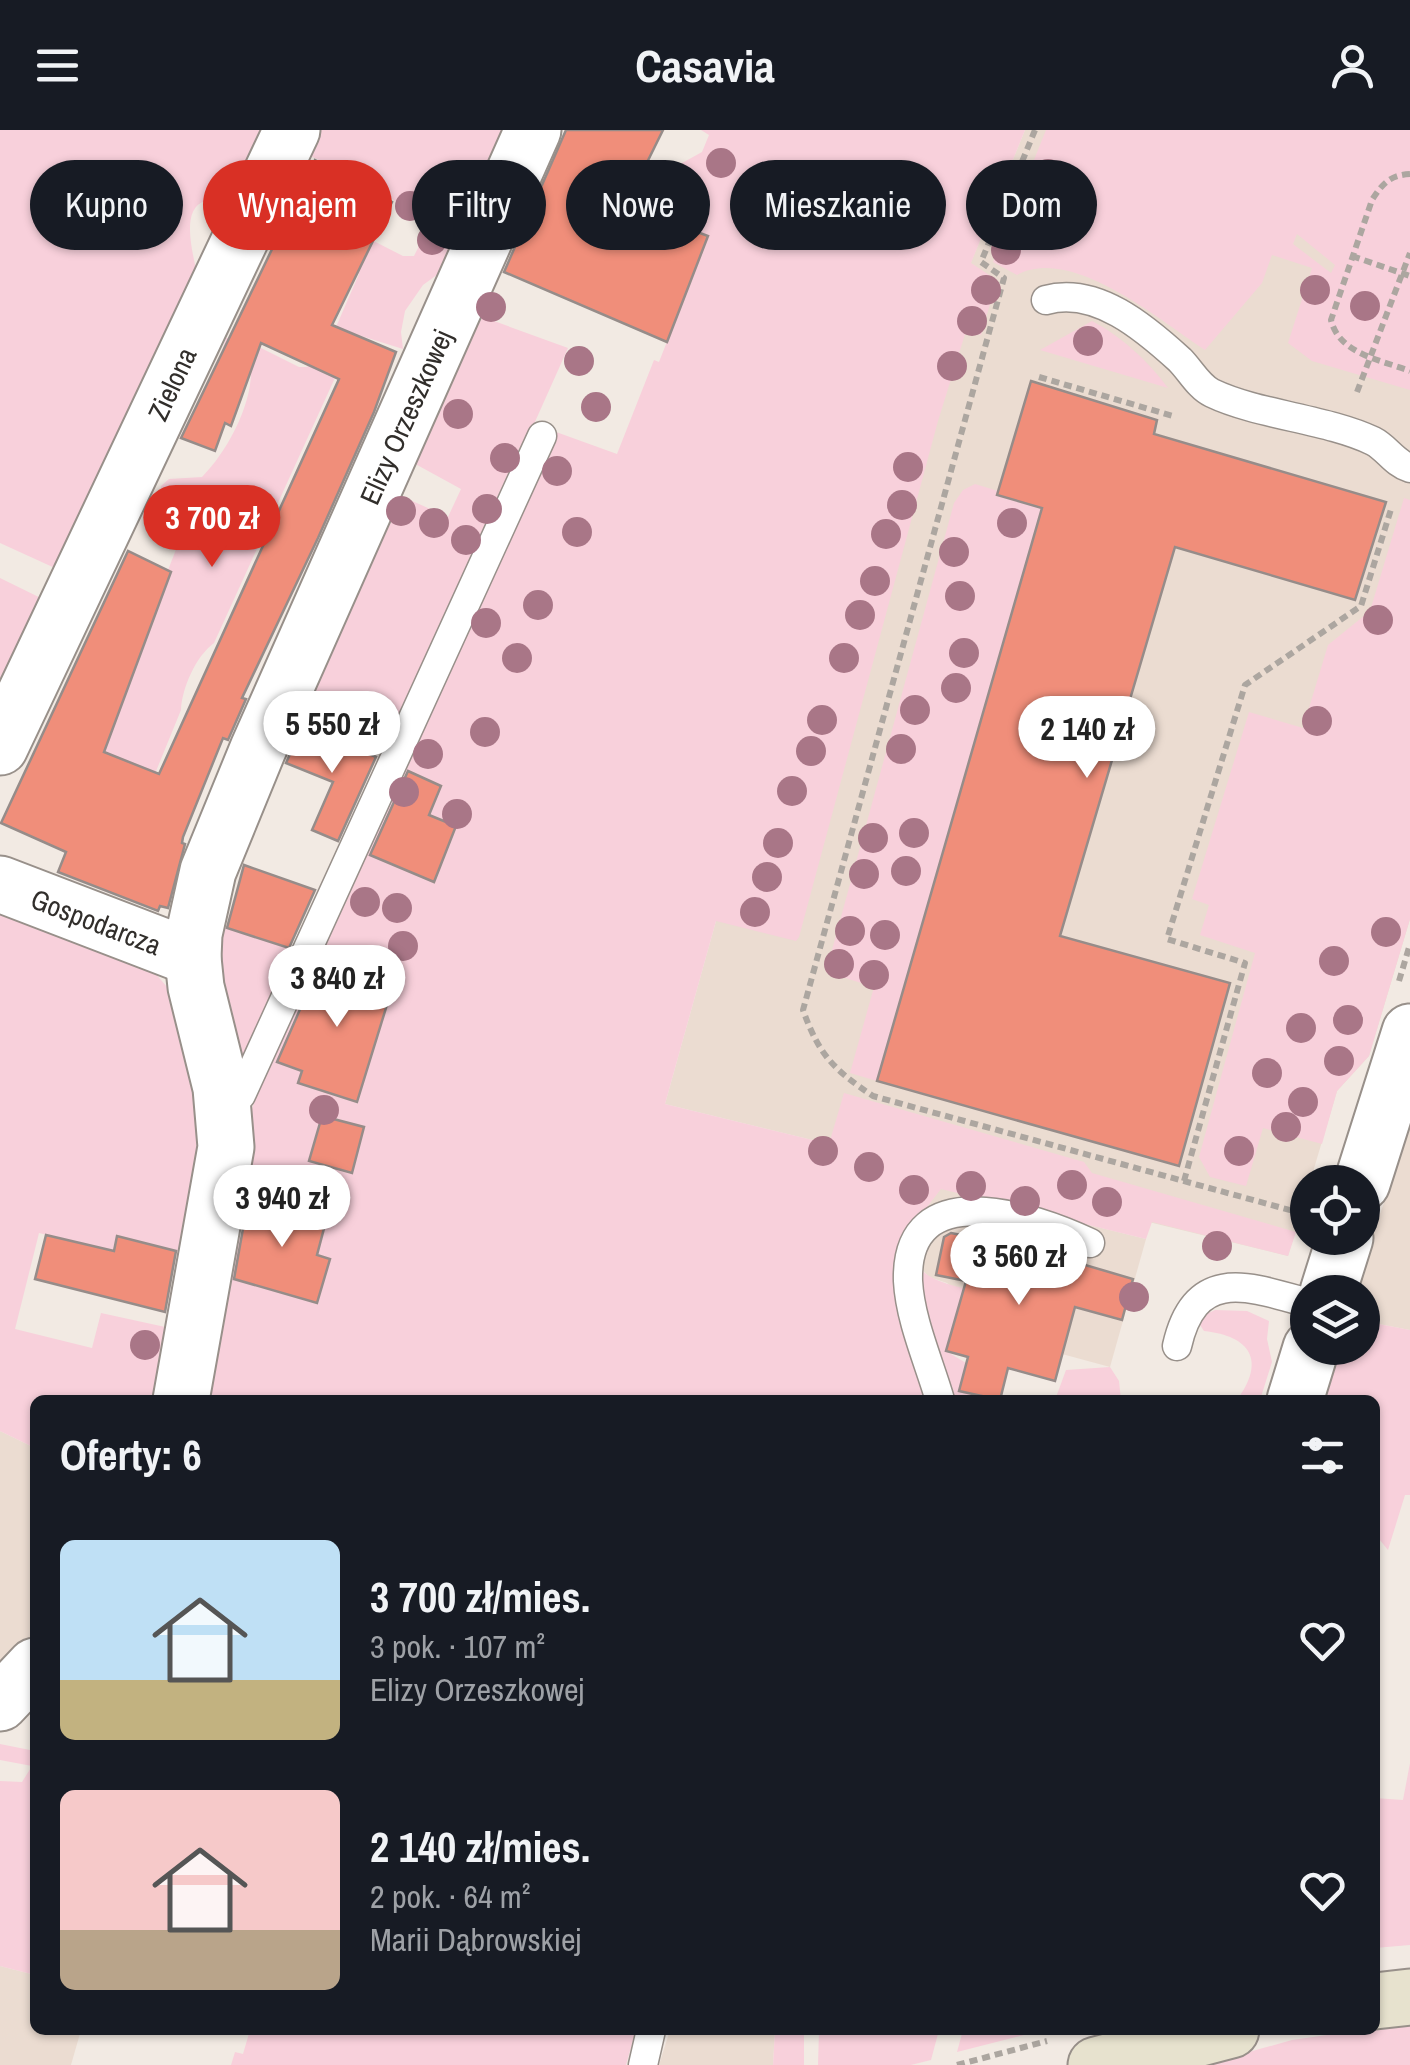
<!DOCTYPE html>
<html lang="pl">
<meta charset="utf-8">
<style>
:root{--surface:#171b24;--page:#242831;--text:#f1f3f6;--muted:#9ea1a6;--accent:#d93025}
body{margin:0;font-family:"Archivo Narrow",sans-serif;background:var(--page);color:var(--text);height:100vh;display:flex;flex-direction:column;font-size:38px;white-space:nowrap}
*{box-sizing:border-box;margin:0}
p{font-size:32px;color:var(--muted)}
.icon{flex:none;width:55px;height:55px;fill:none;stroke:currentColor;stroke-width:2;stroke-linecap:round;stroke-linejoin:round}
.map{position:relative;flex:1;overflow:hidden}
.details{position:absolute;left:30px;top:1265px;width:1350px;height:640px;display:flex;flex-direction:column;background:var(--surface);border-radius:15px;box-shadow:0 2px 8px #0004}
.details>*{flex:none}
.banner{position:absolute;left:30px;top:30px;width:1350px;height:90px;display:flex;gap:20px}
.controls{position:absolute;left:1290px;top:1035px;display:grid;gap:20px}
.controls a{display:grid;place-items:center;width:90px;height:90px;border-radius:50%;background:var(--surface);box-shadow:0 2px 8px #0004;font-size:50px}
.price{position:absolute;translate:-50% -85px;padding:0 22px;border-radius:35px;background:#fff;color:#222;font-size:32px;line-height:65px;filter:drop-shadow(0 2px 5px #0008)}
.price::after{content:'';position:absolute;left:50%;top:60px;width:30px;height:22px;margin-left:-15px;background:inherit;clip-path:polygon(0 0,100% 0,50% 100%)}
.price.active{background:var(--accent);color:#fff}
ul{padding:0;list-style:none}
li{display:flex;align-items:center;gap:30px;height:250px;padding:0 30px}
li span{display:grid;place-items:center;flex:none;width:280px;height:200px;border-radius:15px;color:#555}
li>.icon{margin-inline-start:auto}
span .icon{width:120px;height:120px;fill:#fffc;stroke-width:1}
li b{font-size:42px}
h2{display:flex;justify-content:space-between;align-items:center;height:120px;padding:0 30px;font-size:42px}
.tag{padding:0 35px;border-radius:45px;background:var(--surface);box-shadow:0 2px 8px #0004;font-size:35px;line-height:90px}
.tag.active{background:var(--accent);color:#fff}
header{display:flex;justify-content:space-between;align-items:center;height:130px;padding:0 30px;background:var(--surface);font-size:45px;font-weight:800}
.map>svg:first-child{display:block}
.built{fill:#ebdcd1}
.green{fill:#f8d0db;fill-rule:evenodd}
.building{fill:#f08e7a;stroke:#968c89;stroke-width:2.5}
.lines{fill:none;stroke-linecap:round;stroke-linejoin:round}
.lane-casing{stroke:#98908a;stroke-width:31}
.street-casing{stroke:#98908a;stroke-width:59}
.secondary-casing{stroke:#98908a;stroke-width:59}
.path{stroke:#aca6a0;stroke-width:6;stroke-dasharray:8 5;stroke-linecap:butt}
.lane{stroke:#fff;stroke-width:28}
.street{stroke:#fff;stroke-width:55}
.secondary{stroke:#e7e2ce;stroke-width:55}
.tree{fill:#a97687}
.labels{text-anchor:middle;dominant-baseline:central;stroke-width:8;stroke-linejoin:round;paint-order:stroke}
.street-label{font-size:28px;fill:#312e2b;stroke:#fff}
</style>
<header><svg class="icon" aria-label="menu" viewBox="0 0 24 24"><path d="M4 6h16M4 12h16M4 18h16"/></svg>Casavia<svg class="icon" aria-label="person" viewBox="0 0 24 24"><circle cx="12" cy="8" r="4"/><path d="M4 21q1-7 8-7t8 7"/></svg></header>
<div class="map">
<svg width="1410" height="1935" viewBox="0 0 1410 1935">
<rect width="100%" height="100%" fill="#f2eae3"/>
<g class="built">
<polygon points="1025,0 1410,0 1410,789 1369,926 1337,961 1288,1126 665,974 716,791 944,198"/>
<polygon points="1410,998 1410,1200 1363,1191 1362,1162 1353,1162"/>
<polygon points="941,1058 1146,1109 1110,1237 1062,1224 995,1194 947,1153 929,1147 903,1119 917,1090"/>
<polygon points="0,1301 35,1318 35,1517 0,1553"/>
<polygon points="0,1836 35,1845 35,1900 81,1900 71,1935 0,1935"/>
<polygon points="670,1900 775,1900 773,1935 659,1935"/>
</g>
<g class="green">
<path d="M0 0H273L237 73C227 72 214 68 205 71 179 79 194 126 197 145L57 439 0 413Z"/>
<path d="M304 0H522L456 131 423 155 405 181 401 202 403 219 355 204 214 513C196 526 182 558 181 580L141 678 108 625 99 618 182 404 177 393 159 380 161 356 169 349 202 347C227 322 252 275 251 240L221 224 226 208H239L259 217 299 237H307L336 197 359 144 320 124 350 99 403 126H414L431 92 358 49 296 19Z"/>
<path d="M701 0H1025L971 133 997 150 981 205 966 201 938 291 799 807 796 811 716 791 665 974 829 1014 844 963 1084 1032 1092 1043 1296 1102 1288 1126 1152 1092 1146 1109 941 1059 917 1090 903 1119C912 1128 921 1143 933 1148 965 1164 983 1151 995 1194L957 1184 946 1221 966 1233 960 1261 995 1270H193L219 1109 241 1010 267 936 262 929 237 930C204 901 204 818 210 778L294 573 390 361 448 387 461 359 408 330 472 183 568 218 534 294 617 324 654 230 659 232 708 107 652 85 673 38 702 22 709 5ZM301 576 389 612 295 820 220 795 267 654ZM237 1061 327 1087 317 1125 329 1129 317 1172 253 1155 264 1115 225 1104Z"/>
<path d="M1046 0H1410V260L1312 231 1288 213 1312 138 1272 125 1262 153 1205 220C1160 191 1072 115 1017 145L993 132ZM1297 104 1335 135 1331 143 1293 114Z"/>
<path d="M1092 191C1121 206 1149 232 1168 258L1040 220Z"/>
<polygon points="975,354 998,361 998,365 1046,379 1036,399 877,951 850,943 874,857 826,842 954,373 963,360"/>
<polygon points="1404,368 1410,370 1410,789 1369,926 1337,961 1322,1014 1263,998 1246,1056 1210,1047 1199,1027 1255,823 1200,805 1209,775 1192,769 1249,582 1303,598 1328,515 1370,481"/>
<polygon points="0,448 55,475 0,590"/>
<polygon points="0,773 143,829 167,857 186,890 208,985 184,1123 118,1107 114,1121 39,1103 15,1199 92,1218 101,1183 179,1200 169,1270 35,1270 35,1318 0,1301"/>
<path d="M1215 1180 1247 1181 1269 1191 1267 1209 1272 1232 1260 1270H1237C1266 1231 1251 1206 1204 1201L1200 1195 1202 1186Z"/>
<polygon points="1363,1191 1410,1200 1410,1365 1405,1365 1388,1420 1375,1404 1375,1270 1318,1270 1333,1218 1362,1218"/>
<polygon points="1110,1237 1119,1251 1121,1270 1055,1270 1066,1240"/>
<polygon points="0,1614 35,1621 35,1845 0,1836 0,1651 22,1652 32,1636 0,1630"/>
<polygon points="1410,1633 1410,1815 1375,1818 1375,1668 1403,1670"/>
<polygon points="1410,1893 1410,1935 1203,1935 1292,1910"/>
<polygon points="250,1900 636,1900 626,1935 231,1935 235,1922 243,1924"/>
<polygon points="775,1900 804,1900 804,1935 773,1935"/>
<polygon points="939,1900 931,1930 911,1935 818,1935 819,1901"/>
<polygon points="963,1900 1044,1900 957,1922"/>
</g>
<g class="building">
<polygon points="566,0 663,0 626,75 708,106 667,212 504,142"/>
<polygon points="315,30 392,72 332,195 396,222 374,282 318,408 242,568 246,569 228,610 223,608 183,707 182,713 185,714 168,778 160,776 158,781 58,742 66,722 1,693 128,421 171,442 104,622 159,644 339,249 261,213 231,296 225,293 215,321 181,308"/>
<polygon points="1031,251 1157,290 1154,304 1386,372 1355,470 1175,417 1060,806 1230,853 1179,1036 877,951 1042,378 997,365"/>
<polygon points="303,595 376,627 338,711 312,700 333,652 286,633"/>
<polygon points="408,641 441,656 429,685 456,696 434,752 370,725"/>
<polygon points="244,735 315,760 289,818 227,798"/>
<polygon points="322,829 394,852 357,972 298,953 302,941 277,932"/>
<polygon points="322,986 364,997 352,1043 309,1031"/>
<polygon points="249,1065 327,1087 317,1125 330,1129 317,1173 234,1149"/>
<polygon points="951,1103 1027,1118 1133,1149 1122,1190 1075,1177 1055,1251 1008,1238 1000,1270 959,1261 968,1227 946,1221 966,1151 936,1145 944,1107"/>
<polygon points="46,1105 114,1121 117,1106 176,1121 165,1182 35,1149"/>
</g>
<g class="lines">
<defs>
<g id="lane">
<path d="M1046 170C1096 156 1145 198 1180 230 1190 240 1199 257 1212 263 1258 285 1327 289 1373 311 1387 318 1394 333 1410 338"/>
<polyline points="228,979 241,965 542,306"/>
<path d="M1177 1216C1195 1136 1248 1156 1308 1173"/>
<path d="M940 1270C929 1232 910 1190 908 1151 905 1043 1033 1086 1090 1113"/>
<polyline points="643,1935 651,1900"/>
</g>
<g id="street">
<polyline points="0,617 292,0"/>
<polyline points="0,754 193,828"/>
<polyline points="1362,1053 1410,902"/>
<polyline points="1328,1162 1345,1108"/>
<polyline points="181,1270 226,1017 221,958 196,857 193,828 194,804 208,741 258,619 533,0"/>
<polyline points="1295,1270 1311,1218"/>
<polyline points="0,1573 35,1536"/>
</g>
<g id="secondary">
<polyline points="1375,1871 1410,1867"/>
<polyline points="1096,1935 1231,1900"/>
</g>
</defs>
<use href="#lane" class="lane-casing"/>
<use href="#street" class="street-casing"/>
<use href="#secondary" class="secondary-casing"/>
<g class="path">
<path d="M1035 0 981 132 1004 148 803 880C819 925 834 940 873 966L1297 1082"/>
<path d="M1410 44C1390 45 1382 54 1372 70L1331 190C1339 224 1381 230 1410 241"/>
<polyline points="1352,126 1410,146"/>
<polyline points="1039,247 1173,286"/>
<polyline points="1357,262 1410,123"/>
<polyline points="1399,851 1410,814"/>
<polyline points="1184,1051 1245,833 1167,809 1245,555 1361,476 1392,376"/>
<polyline points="957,1935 1047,1911"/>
</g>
<use href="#lane" class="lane"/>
<use href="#street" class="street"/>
<use href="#secondary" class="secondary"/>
</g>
<g class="tree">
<circle cx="721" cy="33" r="15"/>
<circle cx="1048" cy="44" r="15"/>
<circle cx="370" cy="58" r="15"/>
<circle cx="687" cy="69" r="15"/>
<circle cx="311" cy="71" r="15"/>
<circle cx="410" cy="76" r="15"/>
<circle cx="1017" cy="92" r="15"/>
<circle cx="432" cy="110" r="15"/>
<circle cx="1006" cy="120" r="15"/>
<circle cx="986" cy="160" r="15"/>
<circle cx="1315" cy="160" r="15"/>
<circle cx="1365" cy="176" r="15"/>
<circle cx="491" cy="177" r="15"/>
<circle cx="972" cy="191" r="15"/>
<circle cx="1088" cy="211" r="15"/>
<circle cx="579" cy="231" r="15"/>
<circle cx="952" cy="236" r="15"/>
<circle cx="596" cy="277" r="15"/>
<circle cx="458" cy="284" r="15"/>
<circle cx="505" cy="328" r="15"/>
<circle cx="908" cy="337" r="15"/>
<circle cx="557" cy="341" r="15"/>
<circle cx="902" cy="375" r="15"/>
<circle cx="487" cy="379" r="15"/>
<circle cx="401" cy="381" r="15"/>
<circle cx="434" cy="393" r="15"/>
<circle cx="1012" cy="393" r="15"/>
<circle cx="577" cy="402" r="15"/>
<circle cx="886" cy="404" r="15"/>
<circle cx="466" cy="410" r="15"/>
<circle cx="954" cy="422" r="15"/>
<circle cx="875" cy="451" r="15"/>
<circle cx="960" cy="466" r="15"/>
<circle cx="538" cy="475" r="15"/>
<circle cx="860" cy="485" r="15"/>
<circle cx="1378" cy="490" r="15"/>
<circle cx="486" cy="493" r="15"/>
<circle cx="964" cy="523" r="15"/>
<circle cx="517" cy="528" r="15"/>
<circle cx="844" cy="528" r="15"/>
<circle cx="956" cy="558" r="15"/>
<circle cx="915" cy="580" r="15"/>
<circle cx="822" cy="590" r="15"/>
<circle cx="1317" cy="591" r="15"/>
<circle cx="485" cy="602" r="15"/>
<circle cx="901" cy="619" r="15"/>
<circle cx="811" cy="621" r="15"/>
<circle cx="428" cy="624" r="15"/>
<circle cx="792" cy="661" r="15"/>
<circle cx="404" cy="662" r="15"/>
<circle cx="457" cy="684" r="15"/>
<circle cx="914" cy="703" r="15"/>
<circle cx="873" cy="708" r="15"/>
<circle cx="778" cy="713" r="15"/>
<circle cx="906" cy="741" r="15"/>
<circle cx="864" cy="744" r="15"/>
<circle cx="767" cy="747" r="15"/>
<circle cx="365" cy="772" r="15"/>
<circle cx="397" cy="778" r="15"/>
<circle cx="755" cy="782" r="15"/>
<circle cx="850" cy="801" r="15"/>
<circle cx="1386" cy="802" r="15"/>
<circle cx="885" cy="805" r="15"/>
<circle cx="403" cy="816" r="15"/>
<circle cx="1334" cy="831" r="15"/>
<circle cx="839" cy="834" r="15"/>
<circle cx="874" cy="845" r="15"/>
<circle cx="1348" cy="890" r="15"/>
<circle cx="1301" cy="898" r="15"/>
<circle cx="1339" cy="931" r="15"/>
<circle cx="1267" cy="943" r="15"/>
<circle cx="1303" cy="972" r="15"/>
<circle cx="324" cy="980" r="15"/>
<circle cx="1286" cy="997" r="15"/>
<circle cx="823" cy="1021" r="15"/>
<circle cx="1239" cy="1021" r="15"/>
<circle cx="869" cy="1037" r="15"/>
<circle cx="1072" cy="1055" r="15"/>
<circle cx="971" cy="1056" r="15"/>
<circle cx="914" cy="1060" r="15"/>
<circle cx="1025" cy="1071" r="15"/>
<circle cx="1107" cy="1072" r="15"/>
<circle cx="1217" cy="1116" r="15"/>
<circle cx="1134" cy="1167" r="15"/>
<circle cx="145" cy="1215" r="15"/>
</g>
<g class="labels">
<g class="street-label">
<text transform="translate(172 254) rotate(-65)">Zielona</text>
<text transform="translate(406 287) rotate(-66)">Elizy Orzeszkowej</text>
<text transform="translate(96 792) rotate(21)">Gospodarcza</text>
</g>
</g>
</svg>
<div class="controls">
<a><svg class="icon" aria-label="locate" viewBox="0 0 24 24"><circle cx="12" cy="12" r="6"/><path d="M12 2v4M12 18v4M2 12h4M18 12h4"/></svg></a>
<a><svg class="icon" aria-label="layers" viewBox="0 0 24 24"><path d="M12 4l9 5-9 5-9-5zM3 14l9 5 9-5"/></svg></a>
</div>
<b class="price active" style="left:212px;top:440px">3 700 zł</b>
<b class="price" style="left:332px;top:646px">5 550 zł</b>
<b class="price" style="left:1087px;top:651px">2 140 zł</b>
<b class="price" style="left:337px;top:900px">3 840 zł</b>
<b class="price" style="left:282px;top:1120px">3 940 zł</b>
<b class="price" style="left:1019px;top:1178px">3 560 zł</b>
<div class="banner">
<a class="tag">Kupno</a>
<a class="tag active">Wynajem</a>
<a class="tag">Filtry</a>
<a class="tag">Nowe</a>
<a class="tag">Mieszkanie</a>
<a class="tag">Dom</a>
</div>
<section class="details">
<h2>Oferty: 6<svg class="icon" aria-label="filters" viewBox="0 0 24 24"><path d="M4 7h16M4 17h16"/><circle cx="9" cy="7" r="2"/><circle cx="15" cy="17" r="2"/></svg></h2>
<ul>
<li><span style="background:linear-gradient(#bfe0f5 70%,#c2b280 0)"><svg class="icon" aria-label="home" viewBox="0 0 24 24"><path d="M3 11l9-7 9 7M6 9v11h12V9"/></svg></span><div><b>3 700 zł/mies.</b><p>3 pok. · 107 m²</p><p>Elizy Orzeszkowej</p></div><svg class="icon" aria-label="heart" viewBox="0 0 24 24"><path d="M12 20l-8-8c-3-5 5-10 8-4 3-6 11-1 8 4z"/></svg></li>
<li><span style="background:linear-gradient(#f6c9c9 70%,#b9a48a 0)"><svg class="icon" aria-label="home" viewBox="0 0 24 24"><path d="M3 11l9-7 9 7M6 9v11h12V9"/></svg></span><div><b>2 140 zł/mies.</b><p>2 pok. · 64 m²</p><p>Marii Dąbrowskiej</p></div><svg class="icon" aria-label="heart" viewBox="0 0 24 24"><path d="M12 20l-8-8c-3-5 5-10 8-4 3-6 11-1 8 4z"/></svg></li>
</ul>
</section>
</div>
